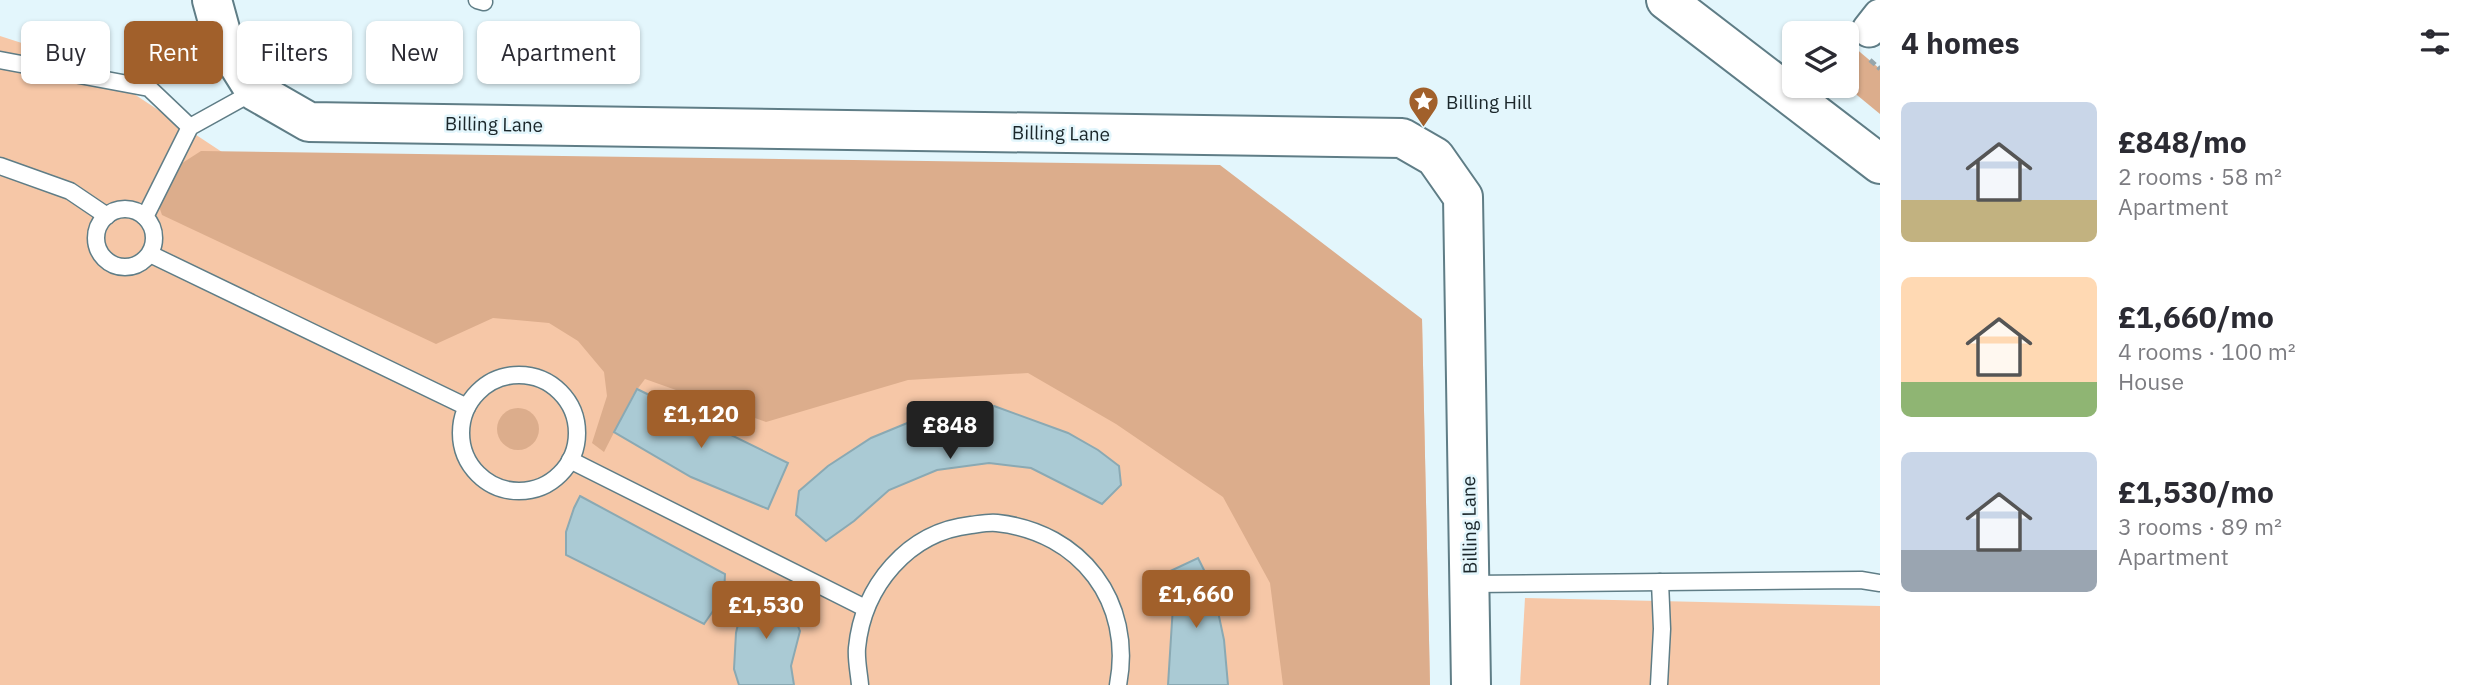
<!DOCTYPE html>
<meta charset="utf-8">
<style>
:root{--surface:#fff;--page:#f2f2f3;--text:#2b2b33;--muted:#7c7c81;--accent:#a1602b}
body{margin:0;font-family:"IBM Plex Sans",sans-serif;background:var(--page);color:var(--text);height:100vh;display:flex;flex-direction:column;font-size:26px;white-space:nowrap}
*{box-sizing:border-box;margin:0}
p{font-size:23px;color:var(--muted)}
.icon{flex:none;width:38px;height:38px;fill:none;stroke:currentColor;stroke-width:2;stroke-linecap:round;stroke-linejoin:round}
.map{position:relative;flex:1;overflow:hidden}
.side{display:flex;flex-direction:column;background:var(--surface);width:595px}
.side>*{flex:none}
.top-card{position:absolute;left:21px;top:21px;width:665px;height:63px;display:flex;gap:14px}
.tools{position:absolute;left:1782px;top:21px;display:grid;gap:14px}
.tools a{display:grid;place-items:center;width:77px;height:77px;border-radius:10px;background:var(--surface);box-shadow:0 2px 5px #0004;font-size:35px}
.price{position:absolute;translate:-50% -60px;padding:0 16px;border-radius:7px;background:var(--accent);color:#fff;font-size:23px;line-height:46px;filter:drop-shadow(0 2px 4px #0008)}
.price::after{content:'';position:absolute;left:50%;top:42px;width:21px;height:16px;margin-left:-10px;background:inherit;clip-path:polygon(0 0,100% 0,50% 100%)}
.price.on{background:#222;color:#fff}
ul{padding:0;list-style:none}
li{display:flex;align-items:center;gap:21px;height:175px;padding:0 21px}
li span{display:grid;place-items:center;flex:none;width:196px;height:140px;border-radius:10px;color:#555}
li>.icon{margin-inline-start:auto}
span .icon{width:84px;height:84px;fill:#fffc;stroke-width:1}
li b{font-size:30px}
h2{display:flex;justify-content:space-between;align-items:center;height:84px;padding:0 21px;font-size:30px}
.pill{padding:0 24px;border-radius:10px;background:var(--surface);box-shadow:0 2px 5px #0004;font-size:24px;line-height:63px}
.pill.on{background:var(--accent);color:#fff}
main{display:flex;flex:1;min-height:0}
.map>svg:first-child{display:block}
.green{fill:#f6c7a7}
.forest{fill:#dcad8c}
.building{fill:#aacad4;stroke:#8aa9b3;stroke-width:2}
.lines{fill:none;stroke-linecap:round;stroke-linejoin:round}
.lane-casing{stroke:#5f7d86;stroke-width:19}
.street-casing{stroke:#5f7d86;stroke-width:37}
.secondary-casing{stroke:#5f7d86;stroke-width:42}
.primary-casing{stroke:#5f7d86;stroke-width:42}
.path{stroke:#96a6ab;stroke-width:4.5;stroke-dasharray:7 3.5;stroke-linecap:butt}
.lane{stroke:#fff;stroke-width:16}
.street{stroke:#fff;stroke-width:33}
.secondary{stroke:#fff;stroke-width:38}
.primary{stroke:#fff;stroke-width:38}
.labels{text-anchor:middle;dominant-baseline:central;stroke-width:5;stroke-linejoin:round;paint-order:stroke}
.poi-label{font-size:19px;fill:#1b272b;stroke:#e3f6fc;text-anchor:start}
.street-label{font-size:19px;fill:#1b272b;stroke:#e3f6fc}
</style>
<main>
<div class="map">
<svg width="1880" height="685" viewBox="0 0 1880 685">
<rect width="100%" height="100%" fill="#e3f6fc"/>
<g class="green">
<polygon points="0,36 90,65 222,152 1422,319 1430,685 0,685"/>
<polygon points="1525,598 1880,606 1880,685 1520,685"/>
</g>
<g class="forest">
<polygon points="1854,47 1880,69 1880,114 1846,86 1846,54"/>
<polygon points="201,151 1220,165 1422,319 1430,685 1283,685 1270,583 1223,497 1116,424 1028,373 908,380 766,422 645,379 633,395 604,452 592,443 607,396 604,372 578,341 549,323 493,318 436,344 162,215 151,183"/>
<circle cx="518" cy="429" r="21"/>
</g>
<g class="building">
<polygon points="637,389 788,463 768,509 691,477 614,432"/>
<polygon points="994,406 1068,433 1098,450 1119,466 1121,485 1102,504 1031,468 989,463 937,470 889,490 854,521 826,541 796,515 799,491 828,466 871,438 946,407"/>
<polygon points="580,496 725,574 724,595 704,624 566,555 566,532 574,508"/>
<polygon points="1198,558 1213,588 1224,640 1228,685 1168,685 1174,590 1166,573"/>
<polygon points="753,590 787,599 800,631 791,666 794,685 739,685 734,669 736,633 743,602"/>
</g>
<g class="lines">
<defs>
<g id="lane">
<polyline points="477,0 484,2"/>
<polyline points="0,60 149,88 190,127"/>
<polyline points="0,166 70,191 107,216"/>
<circle cx="125" cy="238" r="29"/>
<polyline points="145,217 190,127 255,91"/>
<polyline points="150,254 467,407"/>
<circle cx="519" cy="433" r="58"/>
<polyline points="570,460 865,608"/>
<polyline points="1470,584 1861,580 1880,583"/>
<path d="M860 685C859 673 856 660 857 648 863 586 908 532 971 525 979 524 989 522 997 523 1081 532 1134 602 1118 685"/>
<polyline points="1659,685 1662,629 1660,582"/>
</g>
<polyline id="street" points="1869,30 1880,16"/>
<polyline id="secondary" points="212,0 223,40 255,91 309,122 1402,138 1435,157 1463,197 1471,685"/>
<polyline id="primary" points="1666,0 1880,164"/>
</defs>
<use href="#lane" class="lane-casing"/>
<use href="#street" class="street-casing"/>
<use href="#secondary" class="secondary-casing"/>
<use href="#primary" class="primary-casing"/>
<polyline class="path" points="1870,60 1880,69"/>
<use href="#lane" class="lane"/>
<use href="#street" class="street"/>
<use href="#secondary" class="secondary"/>
<use href="#primary" class="primary"/>
</g>
<defs>
<symbol id="sight-pin" viewBox="-11 -11 22 30"><path d="M0 17L-7.5 6A9.5 9.5 0 1 1 7.5 6Z" fill="#a1602b" stroke="#e3f6fc"/><path d="M0-6L1.8-2.2L6-1.7L2.9 1.2L3.7 5.4L0 3.3L-3.7 5.4L-2.9 1.2L-6-1.7L-1.8-2.2Z" fill="#fff"/></symbol>
</defs>
<g fill-rule="evenodd">
<use href="#sight-pin" x="1406" y="84" width="35" height="47"/>
</g>
<g class="labels">
<g class="poi-label">
<text x="1446" y="102">Billing Hill</text>
</g>
<g class="street-label">
<text transform="translate(494 124) rotate(1)">Billing Lane</text>
<text transform="translate(1061 133) rotate(1)">Billing Lane</text>
<text transform="translate(1469 525) rotate(-91)">Billing Lane</text>
</g>
</g>
</svg>
<div class="tools">
<a><svg class="icon" aria-label="layers" viewBox="0 0 24 24"><path d="M12 4l9 5-9 5-9-5zM3 14l9 5 9-5"/></svg></a>
</div>
<b class="price" style="left:701px;top:450px">£1,120</b>
<b class="price on" style="left:950px;top:461px">£848</b>
<b class="price" style="left:1196px;top:630px">£1,660</b>
<b class="price" style="left:766px;top:641px">£1,530</b>
<div class="top-card">
<a class="pill">Buy</a>
<a class="pill on">Rent</a>
<a class="pill">Filters</a>
<a class="pill">New</a>
<a class="pill">Apartment</a>
</div>
</div>
<section class="side">
<h2>4 homes<svg class="icon" aria-label="filters" viewBox="0 0 24 24"><path d="M4 7h16M4 17h16"/><circle cx="9" cy="7" r="2"/><circle cx="15" cy="17" r="2"/></svg></h2>
<ul>
<li><span style="background:linear-gradient(#c9d6e8 70%,#c2b280 0)"><svg class="icon" aria-label="home" viewBox="0 0 24 24"><path d="M3 11l9-7 9 7M6 9v11h12V9"/></svg></span><div><b>£848/mo</b><p>2 rooms · 58 m²</p><p>Apartment</p></div></li>
<li><span style="background:linear-gradient(#ffd9b3 75%,#8fb573 0)"><svg class="icon" aria-label="home" viewBox="0 0 24 24"><path d="M3 11l9-7 9 7M6 9v11h12V9"/></svg></span><div><b>£1,660/mo</b><p>4 rooms · 100 m²</p><p>House</p></div></li>
<li><span style="background:linear-gradient(#c9d6e8 70%,#9aa5b1 0)"><svg class="icon" aria-label="home" viewBox="0 0 24 24"><path d="M3 11l9-7 9 7M6 9v11h12V9"/></svg></span><div><b>£1,530/mo</b><p>3 rooms · 89 m²</p><p>Apartment</p></div></li>
</ul>
</section>
</main>
